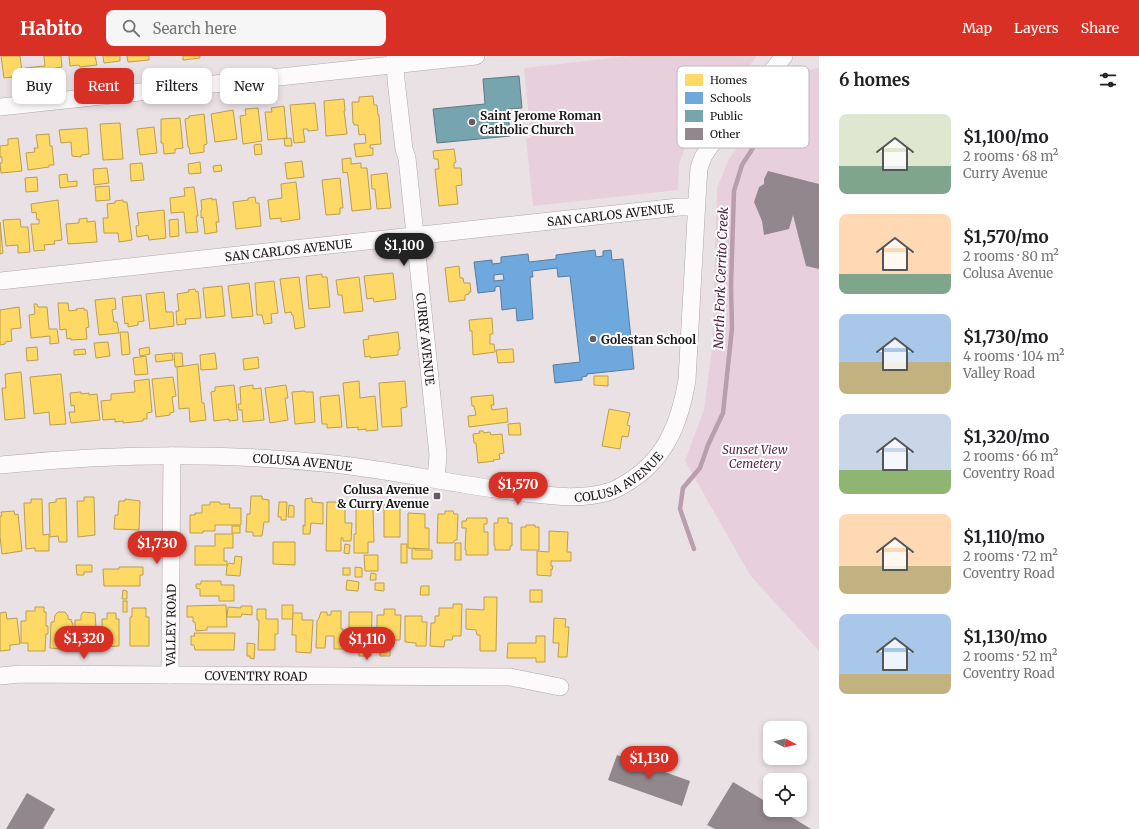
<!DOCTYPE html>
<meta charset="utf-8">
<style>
:root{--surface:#fff;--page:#f6f6f6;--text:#202124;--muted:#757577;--accent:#d93025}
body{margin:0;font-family:Merriweather,serif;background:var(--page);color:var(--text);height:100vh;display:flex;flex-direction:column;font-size:15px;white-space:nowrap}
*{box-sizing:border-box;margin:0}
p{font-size:13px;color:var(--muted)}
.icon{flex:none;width:22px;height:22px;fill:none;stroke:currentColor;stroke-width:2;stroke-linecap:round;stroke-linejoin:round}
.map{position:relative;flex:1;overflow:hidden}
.panel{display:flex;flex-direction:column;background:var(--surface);width:320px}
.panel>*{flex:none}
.guide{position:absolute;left:12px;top:12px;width:380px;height:36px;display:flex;gap:8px}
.needle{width:26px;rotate:97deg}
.fabs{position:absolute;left:763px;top:665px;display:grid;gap:8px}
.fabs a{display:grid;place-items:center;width:44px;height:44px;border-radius:8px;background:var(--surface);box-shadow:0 2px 6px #0003;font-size:20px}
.price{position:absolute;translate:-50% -34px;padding:0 9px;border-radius:14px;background:var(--accent);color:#fff;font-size:13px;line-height:26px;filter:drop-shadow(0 1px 2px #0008)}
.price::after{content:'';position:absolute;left:50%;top:24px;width:12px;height:9px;margin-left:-6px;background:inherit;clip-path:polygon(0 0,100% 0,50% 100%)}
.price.current{background:#222;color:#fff}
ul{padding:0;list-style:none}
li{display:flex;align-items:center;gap:12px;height:100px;padding:0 20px}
li span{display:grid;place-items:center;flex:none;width:112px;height:80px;border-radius:8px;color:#555}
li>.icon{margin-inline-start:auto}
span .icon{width:48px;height:48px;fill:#fffc;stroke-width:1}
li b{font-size:17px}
h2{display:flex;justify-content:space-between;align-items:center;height:48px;padding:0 20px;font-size:17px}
.chip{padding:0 14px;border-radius:8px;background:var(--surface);box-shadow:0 2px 6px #0003;font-size:14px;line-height:36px}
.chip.current{background:var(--accent);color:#fff}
header{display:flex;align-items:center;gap:24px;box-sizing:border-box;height:56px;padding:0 20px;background:var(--accent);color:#fff}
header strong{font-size:19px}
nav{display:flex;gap:22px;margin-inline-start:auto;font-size:14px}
.search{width:280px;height:36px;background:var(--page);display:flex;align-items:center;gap:10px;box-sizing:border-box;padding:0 14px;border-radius:8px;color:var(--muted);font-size:15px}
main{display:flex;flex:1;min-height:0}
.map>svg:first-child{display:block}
.green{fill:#e7d0dc}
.homes{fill:#ffd966;stroke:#bb9e4f}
.schools{fill:#6fa8dc;stroke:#567ca1;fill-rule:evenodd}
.public{fill:#76a5af;stroke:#5b7a82}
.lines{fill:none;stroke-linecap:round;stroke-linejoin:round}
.stream{stroke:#b99eab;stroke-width:4.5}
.building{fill:#91878c}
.minor-casing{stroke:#afa8ab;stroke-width:18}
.minor{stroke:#fcfafb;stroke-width:17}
.poi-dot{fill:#635c60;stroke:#fff;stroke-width:1.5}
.labels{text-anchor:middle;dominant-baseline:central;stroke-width:4;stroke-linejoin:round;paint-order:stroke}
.poi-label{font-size:12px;font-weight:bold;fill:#1b1518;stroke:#fff;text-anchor:start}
.street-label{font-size:12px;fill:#1b1518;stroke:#fff}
.park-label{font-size:12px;font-style:italic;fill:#582844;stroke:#fff}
.water-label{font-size:13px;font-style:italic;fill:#53233e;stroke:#fff}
.key{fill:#fff;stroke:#bbb9ba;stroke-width:1}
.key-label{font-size:11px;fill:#1b1518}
</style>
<header>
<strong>Habito</strong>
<div class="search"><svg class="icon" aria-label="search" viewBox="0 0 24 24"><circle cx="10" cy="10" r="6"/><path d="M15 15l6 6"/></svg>Search here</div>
<nav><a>Map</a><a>Layers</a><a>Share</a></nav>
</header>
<main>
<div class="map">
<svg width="819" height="773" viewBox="0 0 819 773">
<rect width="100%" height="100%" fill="#eae1e5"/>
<g class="green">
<polygon points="629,0 757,0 686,89 679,108 678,134 533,150 526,82 531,82 524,12"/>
<polygon points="819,11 819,595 750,519 685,405 704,354 712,293 717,132 729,103 799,12 812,14"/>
</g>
<g class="homes">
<polygon points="1,0 20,0 22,16 16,16 17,19 13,19 13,21 4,22"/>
<polygon points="44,0 61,0 62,11 51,13 52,22 42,23 42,21 31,23 31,21 26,21 25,12 45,10"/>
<polygon points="69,0 95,0 97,9 80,11 79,9 70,10"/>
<polygon points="103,0 120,0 120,5 104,7"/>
<polygon points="127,0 149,0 149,4 128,6"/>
<polygon points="183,0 200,0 200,2 183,4"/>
<polygon points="373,40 374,49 377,49 378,59 379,59 381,88 370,89 370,92 373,92 373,99 356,101 354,88 366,87 365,78 359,79 358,69 354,69 354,67 353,67 352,46 359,46 359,41"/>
<polygon points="344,43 345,55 344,55 347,78 326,80 324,45"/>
<polygon points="315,47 318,74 308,75 308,73 303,73 305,86 294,87 290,49"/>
<polygon points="284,50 287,82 268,84 265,56 272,56 271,52"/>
<polygon points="258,52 262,85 243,88 240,60 246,59 245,53"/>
<polygon points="233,54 237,83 215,86 211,58"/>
<polygon points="204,58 207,88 204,89 204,96 190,98 189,91 188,91 185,63 189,62 189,60"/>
<polygon points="180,62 183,92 175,93 175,97 164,98 163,87 161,87 161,63"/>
<polygon points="120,67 123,103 103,104 100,68"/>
<polygon points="154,71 157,97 140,99 137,73"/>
<polygon points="87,72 89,98 81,99 81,101 72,100 71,86 61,87 59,74"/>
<polygon points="49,78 50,90 52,90 54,109 49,109 49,111 28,114 26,97 35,96 34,92 38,92 36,79"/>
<polygon points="18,82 22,115 1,117 0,107 2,107 2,101 0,101 0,90 8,89 8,83"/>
<polygon points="291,82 292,90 285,90 284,83"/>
<polygon points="261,88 262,98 255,99 254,89"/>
<polygon points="454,93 456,106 454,107 454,112 461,112 462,129 456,130 458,148 439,150 435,113 439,113 438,103 434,103 433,95"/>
<polygon points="351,102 351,108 361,107 361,112 367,112 371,153 352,155 348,120 347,116 343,117 342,103"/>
<polygon points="302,105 304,121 287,123 285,107"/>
<polygon points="200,106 201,117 189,118 188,108"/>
<polygon points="142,107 144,124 131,125 130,108"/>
<polygon points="221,109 222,115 214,116 213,110"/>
<polygon points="107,112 109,127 94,129 93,113"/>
<polygon points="387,117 391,152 377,153 375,133 372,133 371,119"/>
<polygon points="67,118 68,126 77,125 77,130 60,132 59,119"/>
<polygon points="37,121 38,135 26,136 25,122"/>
<polygon points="340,122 343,152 340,152 340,158 326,159 322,124"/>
<polygon points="296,126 300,163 281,166 281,162 270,163 268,144 282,142 281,128"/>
<polygon points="109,130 110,144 96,145 95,131"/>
<polygon points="194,131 198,160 196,160 198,176 186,177 184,156 171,157 170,142 185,140 184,132"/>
<polygon points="255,141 256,147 259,147 261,170 236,173 233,146 248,144 248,142"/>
<polygon points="212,142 212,144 216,143 219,166 216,166 217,176 205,178 203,161 201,162 201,154 202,154 201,144"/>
<polygon points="58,144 62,184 54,185 55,188 44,189 45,194 34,195 31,168 39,168 39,163 37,164 36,156 32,157 31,148"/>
<polygon points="123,144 123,146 127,146 132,184 119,186 118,177 104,177 103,162 108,162 107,148 115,147 115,145"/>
<polygon points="164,154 166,182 149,184 148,179 137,181 136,170 139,169 137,157"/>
<polygon points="87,162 87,166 95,165 97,186 68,188 66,168 79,167 79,163"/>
<polygon points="20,163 21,171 28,171 30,196 18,197 18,189 6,190 3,164"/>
<polygon points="178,163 179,180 170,181 169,164"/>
<polygon points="0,166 3,197 0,198"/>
<polygon points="459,210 460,222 463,222 464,227 470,227 471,236 469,236 469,238 465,239 465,244 449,246 445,212"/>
<polygon points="393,217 396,243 374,246 373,242 367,243 364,220"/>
<polygon points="322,218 322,221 327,221 330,251 309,253 306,220"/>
<polygon points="299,221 305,271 295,273 293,259 292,259 291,256 285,257 280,223"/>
<polygon points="359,221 363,255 344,257 342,239 338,239 336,224"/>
<polygon points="274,225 278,257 271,258 272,267 264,268 262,259 257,259 255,227"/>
<polygon points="249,227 253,260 232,262 228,230"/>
<polygon points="222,230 225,260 206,262 203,232"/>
<polygon points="195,233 196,236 198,235 201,262 185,263 186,268 177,269 176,255 179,255 177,238 189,236 188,234"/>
<polygon points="164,236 166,256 173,256 174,270 150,273 146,238"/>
<polygon points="141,239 144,265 138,266 138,269 128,271 128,267 125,268 122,241"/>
<polygon points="115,242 116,253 112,254 114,266 117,266 119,277 99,279 95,244"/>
<polygon points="58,247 68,247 69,255 77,254 76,253 84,252 84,254 87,254 89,271 86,272 87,283 71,284 71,282 67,283 66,273 60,274"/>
<polygon points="34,248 37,248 38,251 47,251 49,273 57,273 59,287 50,288 50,280 31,282 29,259 35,258"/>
<polygon points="19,251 21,272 11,273 12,285 5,286 5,288 0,289 0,254"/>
<polygon points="492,262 493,278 490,278 490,288 494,288 495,296 473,299 472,275 470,275 469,264"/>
<polygon points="120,276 128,276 130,298 122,299"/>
<polygon points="398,276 400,293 398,294 398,299 370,302 370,300 365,301 363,284 369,283 368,280"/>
<polygon points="108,286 110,300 96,302 94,287"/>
<polygon points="37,291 38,304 27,305 26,292"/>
<polygon points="149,291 150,298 140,300 139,293"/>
<polygon points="85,293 86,298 74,299 74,294"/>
<polygon points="513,293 514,306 498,307 496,294"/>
<polygon points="172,297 173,304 156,306 155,299"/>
<polygon points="174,297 182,297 183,310 175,311"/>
<polygon points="215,297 217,313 201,314 200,299"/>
<polygon points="146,300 148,318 135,319 133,302"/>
<polygon points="258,301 259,312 244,314 243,303"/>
<polygon points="198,308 202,347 204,347 206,364 190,366 189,352 179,353 177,311"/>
<polygon points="21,316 25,362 5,364 2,332 6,332 5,318"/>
<polygon points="61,318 66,368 50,369 49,356 34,358 30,321"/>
<polygon points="594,320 608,320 608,330 594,329"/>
<polygon points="173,321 176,340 172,341 174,356 170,357 170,359 156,361 152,323"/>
<polygon points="149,323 152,356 147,357 147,363 143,363 143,365 123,367 123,365 115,366 115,363 103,364 101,345 111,344 111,338 135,336 134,325"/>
<polygon points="359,325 360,342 375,340 378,374 366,375 366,373 358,374 358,371 347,372 343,327"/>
<polygon points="405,325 407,351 401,352 402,370 382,371 379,327"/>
<polygon points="234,329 238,364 229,365 229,363 214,365 211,336 215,335 215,331"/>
<polygon points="253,329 253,333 261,332 264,364 243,366 242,354 239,354 238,348 241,348 240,331"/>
<polygon points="286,329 288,342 285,342 288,364 270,367 265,332"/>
<polygon points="305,335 305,336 313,336 315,366 295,368 292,336"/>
<polygon points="81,336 81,338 89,337 89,339 97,338 100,364 71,367 69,356 75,356 74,349 71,350 70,337"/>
<polygon points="339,339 342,371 327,372 327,368 322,368 320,341"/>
<polygon points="493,339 494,349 491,349 492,354 507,352 508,366 469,371 468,360 476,359 474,350 472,350 471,341"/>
<polygon points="609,353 630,357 627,369 630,370 628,381 622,380 620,393 602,390"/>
<polygon points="520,367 521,379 509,379 508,368"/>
<polygon points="479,375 483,375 484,377 490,376 491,379 502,378 504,397 499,398 500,403 493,404 494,405 478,407 476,387 474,387 473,378 480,377"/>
<polygon points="251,440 262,440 262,443 269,444 269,466 264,466 262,480 253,480 253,476 246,476 247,458 250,458"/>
<polygon points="84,441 94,441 95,479 78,481 77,445 84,445"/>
<polygon points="66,442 67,486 59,486 58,480 50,481 49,447 56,446 56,443"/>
<polygon points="312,442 312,446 323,447 323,468 311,467 310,478 303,478 303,469 305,470 305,443"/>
<polygon points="31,443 42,443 43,479 49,478 49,495 35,495 35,492 26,493 24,447 31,447"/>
<polygon points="125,443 140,445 139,474 114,473 115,459 118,459 119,445 125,445"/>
<polygon points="210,446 220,446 220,448 230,448 229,452 241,452 241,469 215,469 215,475 203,475 203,477 190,477 190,459 195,459 195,457 202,457 202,449 210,449"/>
<polygon points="279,446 287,446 286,464 281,464 281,461 278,461"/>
<polygon points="327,446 345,446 345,467 352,467 351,485 343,485 343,482 341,482 341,495 326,495"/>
<polygon points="356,448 366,448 366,453 373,453 374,486 368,486 368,497 354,497 354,478 356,478"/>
<polygon points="289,449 294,450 294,461 288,461"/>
<polygon points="384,449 394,449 394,452 400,452 400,481 384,481"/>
<polygon points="14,455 15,459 18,458 22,495 2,498 0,480 0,460 2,460 1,456"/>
<polygon points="445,455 453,455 454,458 458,458 457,484 455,484 453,487 437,487 438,458 445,458"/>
<polygon points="408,457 425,458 425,472 429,472 429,493 408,492"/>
<polygon points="467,462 487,462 487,468 484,468 484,476 488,476 488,499 466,499 466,494 465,494 466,472 462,472 462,465 466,465"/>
<polygon points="498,462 508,462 508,467 512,467 512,490 510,490 510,494 495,494 495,490 494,490 494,467 498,467"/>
<polygon points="526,469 535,469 535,471 539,471 539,494 521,494 521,471 526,471"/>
<rect x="232" y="470" width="8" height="7"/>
<polygon points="549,475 568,476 567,496 571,496 571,505 551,505 551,510 553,510 552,514 551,513 551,520 537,519 537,495 549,496"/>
<polygon points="215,478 233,478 233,492 224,492 224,505 227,505 227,509 195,509 195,490 215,490"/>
<polygon points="273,486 295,486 295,509 273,508"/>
<rect x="455" y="487" width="6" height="17"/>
<polygon points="345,488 350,489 349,498 344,497"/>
<rect x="401" y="488" width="6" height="19"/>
<polygon points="415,492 415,494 432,494 432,503 412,503 412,493"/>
<polygon points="364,499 378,499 378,515 365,515"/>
<polygon points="235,500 242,501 240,520 226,519 227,510 229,507 234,508"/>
<polygon points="76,509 92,509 92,516 84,516 84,519 77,519"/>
<polygon points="119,511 143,511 143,519 140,519 140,530 104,530 103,513 119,513"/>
<polygon points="355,511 362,512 362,521 355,521"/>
<rect x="343" y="512" width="7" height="7"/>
<polygon points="371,517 376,518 376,524 370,524"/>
<polygon points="347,524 359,526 358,535 346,534"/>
<polygon points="201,525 221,525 221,529 234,529 234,545 219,545 219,540 200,540 200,533 196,532 196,528 201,528"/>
<polygon points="375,527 384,527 384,535 375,534"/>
<polygon points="421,530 429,530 429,539 420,539"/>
<polygon points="123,534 127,535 127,543 122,543"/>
<rect x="530" y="534" width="12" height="12"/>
<polygon points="484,541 497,541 496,595 480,595 480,579 477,579 476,574 466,573 466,553 484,554"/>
<rect x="123" y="545" width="4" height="11"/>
<polygon points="453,548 462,548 461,580 453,580 452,584 445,584 444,591 430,590 431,567 435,567 435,560 439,560 439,552 453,552"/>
<polygon points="226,549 227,571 207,571 207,574 196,575 195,566 193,566 193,561 187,561 187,550"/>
<rect x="282" y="549" width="11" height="14"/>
<polygon points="241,550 252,550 252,559 242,558 241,561 227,561 228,551 241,552"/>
<polygon points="35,551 44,551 44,556 46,556 46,570 48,570 48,578 46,578 45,595 28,595 28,587 21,587 21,565 26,565 26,555 35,555"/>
<polygon points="132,552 146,552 146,561 149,561 149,590 130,590 130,561 132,561"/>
<polygon points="257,553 266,553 266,563 278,563 278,578 275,578 275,594 258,594 259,564 257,564"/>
<polygon points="384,553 395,553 395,559 401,559 400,584 393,584 393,587 390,587 390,600 380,600 380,574 377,574 377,559 384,559"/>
<polygon points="331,555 341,555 341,573 343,573 343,593 334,593 334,580 326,580 325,592 316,592 317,565 319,562 321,556 327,556 327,559 331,559"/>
<polygon points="6,556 7,563 17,562 20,588 10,589 10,594 0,595 0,557"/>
<polygon points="58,556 65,556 68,560 68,563 72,564 71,566 73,567 72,583 69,583 69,589 61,589 61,593 50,592 51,566 54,566 55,559"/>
<polygon points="83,556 95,557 96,571 99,571 98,590 77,589 77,579 75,579 75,564 81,564 81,559"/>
<polygon points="349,556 372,556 371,600 359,600 359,586 352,586 352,576 349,576"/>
<polygon points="107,557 116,557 116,563 119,563 119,590 102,591 102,563 107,563"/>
<polygon points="293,557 302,557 302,564 313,564 311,597 296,596 296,579 292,579"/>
<polygon points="405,560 422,560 422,566 427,566 426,590 416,590 416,587 405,586"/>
<polygon points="554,562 566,563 565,571 569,571 567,601 558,601 559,587 553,587"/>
<polygon points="194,577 235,577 234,594 195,594 194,589 191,589 191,580 195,580"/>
<polygon points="536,580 545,580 545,606 536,606 536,602 507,602 508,587 536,587"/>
<polygon points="247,587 255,588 254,603 250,602 250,600 247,600"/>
</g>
<path class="schools" d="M595 194 596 201 603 200V195L611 194 612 204 623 203 634 313 587 318V320L582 321V324L555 327 553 309 580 306 570 220 558 221 557 212 532 215 533 221H530L533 263 517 265 516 252 502 254 500 230 495 231V235L478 237 474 206 492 204V208L501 207V201L528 198 529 206 556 203V199ZM503 218 504 224 494 225V219Z"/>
<polygon class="public" points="519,20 522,52 508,53 510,80 437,87 433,53 485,48 483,23"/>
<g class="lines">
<polyline class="stream" points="694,493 680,453 683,432 700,412 708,389 723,357 732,272 731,230 734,135 742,109 760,81 764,63"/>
</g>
<g class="building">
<polygon points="768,115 819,128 819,213 806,210 793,159 789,173 764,179 762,165 754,146 759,131 764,128 764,123"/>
<polygon points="617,699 690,725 682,750 608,724"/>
<polygon points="733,726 770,748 770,754 780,754 811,773 715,773 707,769"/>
<polygon points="27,737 55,753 43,773 6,773"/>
</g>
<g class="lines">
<defs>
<g id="minor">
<path id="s1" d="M395 0 396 24 404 93 407 102 438 399 436 423"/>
<polyline points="0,51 476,0"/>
<path id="s2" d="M0 225 679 151H696"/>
<path id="s3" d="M0 409C110 398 223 396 334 408 398 415 461 430 525 437 552 440 581 444 608 436 615 434 622 430 628 426 666 403 680 366 687 324L698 126 699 112 703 101 710 90 731 67 784 0"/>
<path id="s4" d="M170 619 172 400"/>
<path id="s5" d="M0 620 20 618 510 621 560 631"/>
</g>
</defs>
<use href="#minor" class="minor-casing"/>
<use href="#minor" class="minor"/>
</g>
<g class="poi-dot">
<circle cx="472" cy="66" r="4"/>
<circle cx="593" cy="283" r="4"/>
<rect x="433" y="436" width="8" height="8" rx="2"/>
</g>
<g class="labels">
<g class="poi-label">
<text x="480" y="59">Saint Jerome Roman<tspan x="480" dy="14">Catholic Church</tspan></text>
<text x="601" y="283">Golestan School</text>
<text x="429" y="433" text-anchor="end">Colusa Avenue<tspan x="429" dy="14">&amp; Curry Avenue</tspan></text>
</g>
<g class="street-label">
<text stroke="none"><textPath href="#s2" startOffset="614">SAN CARLOS AVENUE</textPath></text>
<text stroke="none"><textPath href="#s2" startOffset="290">SAN CARLOS AVENUE</textPath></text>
<text stroke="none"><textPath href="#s1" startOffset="285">CURRY AVENUE</textPath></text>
<text stroke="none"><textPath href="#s3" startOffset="303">COLUSA AVENUE</textPath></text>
<text stroke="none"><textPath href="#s3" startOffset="627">COLUSA AVENUE</textPath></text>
<text stroke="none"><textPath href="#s4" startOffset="50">VALLEY ROAD</textPath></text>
<text stroke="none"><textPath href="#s5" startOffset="256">COVENTRY ROAD</textPath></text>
</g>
<g class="park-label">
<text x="755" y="393">Sunset View<tspan x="755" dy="14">Cemetery</tspan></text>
</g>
<g class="water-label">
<text transform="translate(721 222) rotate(-88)">North Fork Cerrito Creek</text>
</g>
</g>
<rect x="677" y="10" width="132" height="82" rx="6" class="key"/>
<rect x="685" y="18" width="18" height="12" fill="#ffd966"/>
<rect x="685" y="36" width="18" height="12" fill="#6fa8dc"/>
<rect x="685" y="54" width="18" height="12" fill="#76a5af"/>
<rect x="685" y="72" width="18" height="12" fill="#91878c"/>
<g class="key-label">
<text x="710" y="28">Homes</text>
<text x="710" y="46">Schools</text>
<text x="710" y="64">Public</text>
<text x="710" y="82">Other</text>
</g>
</svg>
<div class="fabs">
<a><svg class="needle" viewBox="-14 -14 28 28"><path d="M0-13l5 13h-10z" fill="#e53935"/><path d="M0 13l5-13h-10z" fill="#757577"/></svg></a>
<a><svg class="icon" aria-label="locate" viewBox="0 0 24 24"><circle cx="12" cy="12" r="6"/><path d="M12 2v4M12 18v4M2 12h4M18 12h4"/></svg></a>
</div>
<b class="price current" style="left:404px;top:211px">$1,100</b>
<b class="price" style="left:518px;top:450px">$1,570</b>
<b class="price" style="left:157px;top:509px">$1,730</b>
<b class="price" style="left:84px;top:604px">$1,320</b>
<b class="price" style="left:367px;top:605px">$1,110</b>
<b class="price" style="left:649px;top:724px">$1,130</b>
<div class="guide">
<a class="chip">Buy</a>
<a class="chip current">Rent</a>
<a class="chip">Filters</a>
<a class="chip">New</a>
</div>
</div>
<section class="panel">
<h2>6 homes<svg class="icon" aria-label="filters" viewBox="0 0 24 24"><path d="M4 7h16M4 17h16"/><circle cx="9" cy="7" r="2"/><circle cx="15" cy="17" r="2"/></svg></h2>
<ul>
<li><span style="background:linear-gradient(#dfe7d0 65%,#7fa58c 0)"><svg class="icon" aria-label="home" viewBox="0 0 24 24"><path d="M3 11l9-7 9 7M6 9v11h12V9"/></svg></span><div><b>$1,100/mo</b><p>2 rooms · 68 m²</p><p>Curry Avenue</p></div></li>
<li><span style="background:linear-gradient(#ffd9b3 75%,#7fa58c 0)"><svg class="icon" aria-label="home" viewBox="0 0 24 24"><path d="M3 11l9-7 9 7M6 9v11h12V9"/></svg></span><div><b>$1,570/mo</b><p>2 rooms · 80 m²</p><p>Colusa Avenue</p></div></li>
<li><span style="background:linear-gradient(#a9c7e8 60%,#c2b280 0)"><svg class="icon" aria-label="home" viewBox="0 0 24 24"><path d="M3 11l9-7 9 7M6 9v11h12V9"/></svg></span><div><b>$1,730/mo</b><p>4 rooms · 104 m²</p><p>Valley Road</p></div></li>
<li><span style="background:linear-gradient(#c9d6e8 70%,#8fb573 0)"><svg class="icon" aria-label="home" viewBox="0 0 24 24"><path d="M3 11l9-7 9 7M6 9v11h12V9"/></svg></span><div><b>$1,320/mo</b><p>2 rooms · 66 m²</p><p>Coventry Road</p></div></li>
<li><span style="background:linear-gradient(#ffd9b3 65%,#c2b280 0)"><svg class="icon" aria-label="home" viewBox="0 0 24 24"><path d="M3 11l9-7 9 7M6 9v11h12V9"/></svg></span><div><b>$1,110/mo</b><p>2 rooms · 72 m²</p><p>Coventry Road</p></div></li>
<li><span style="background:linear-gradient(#a9c7e8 75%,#c2b280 0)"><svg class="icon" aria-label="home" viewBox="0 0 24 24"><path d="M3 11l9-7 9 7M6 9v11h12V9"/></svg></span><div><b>$1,130/mo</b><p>2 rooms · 52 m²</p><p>Coventry Road</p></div></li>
</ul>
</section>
</main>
